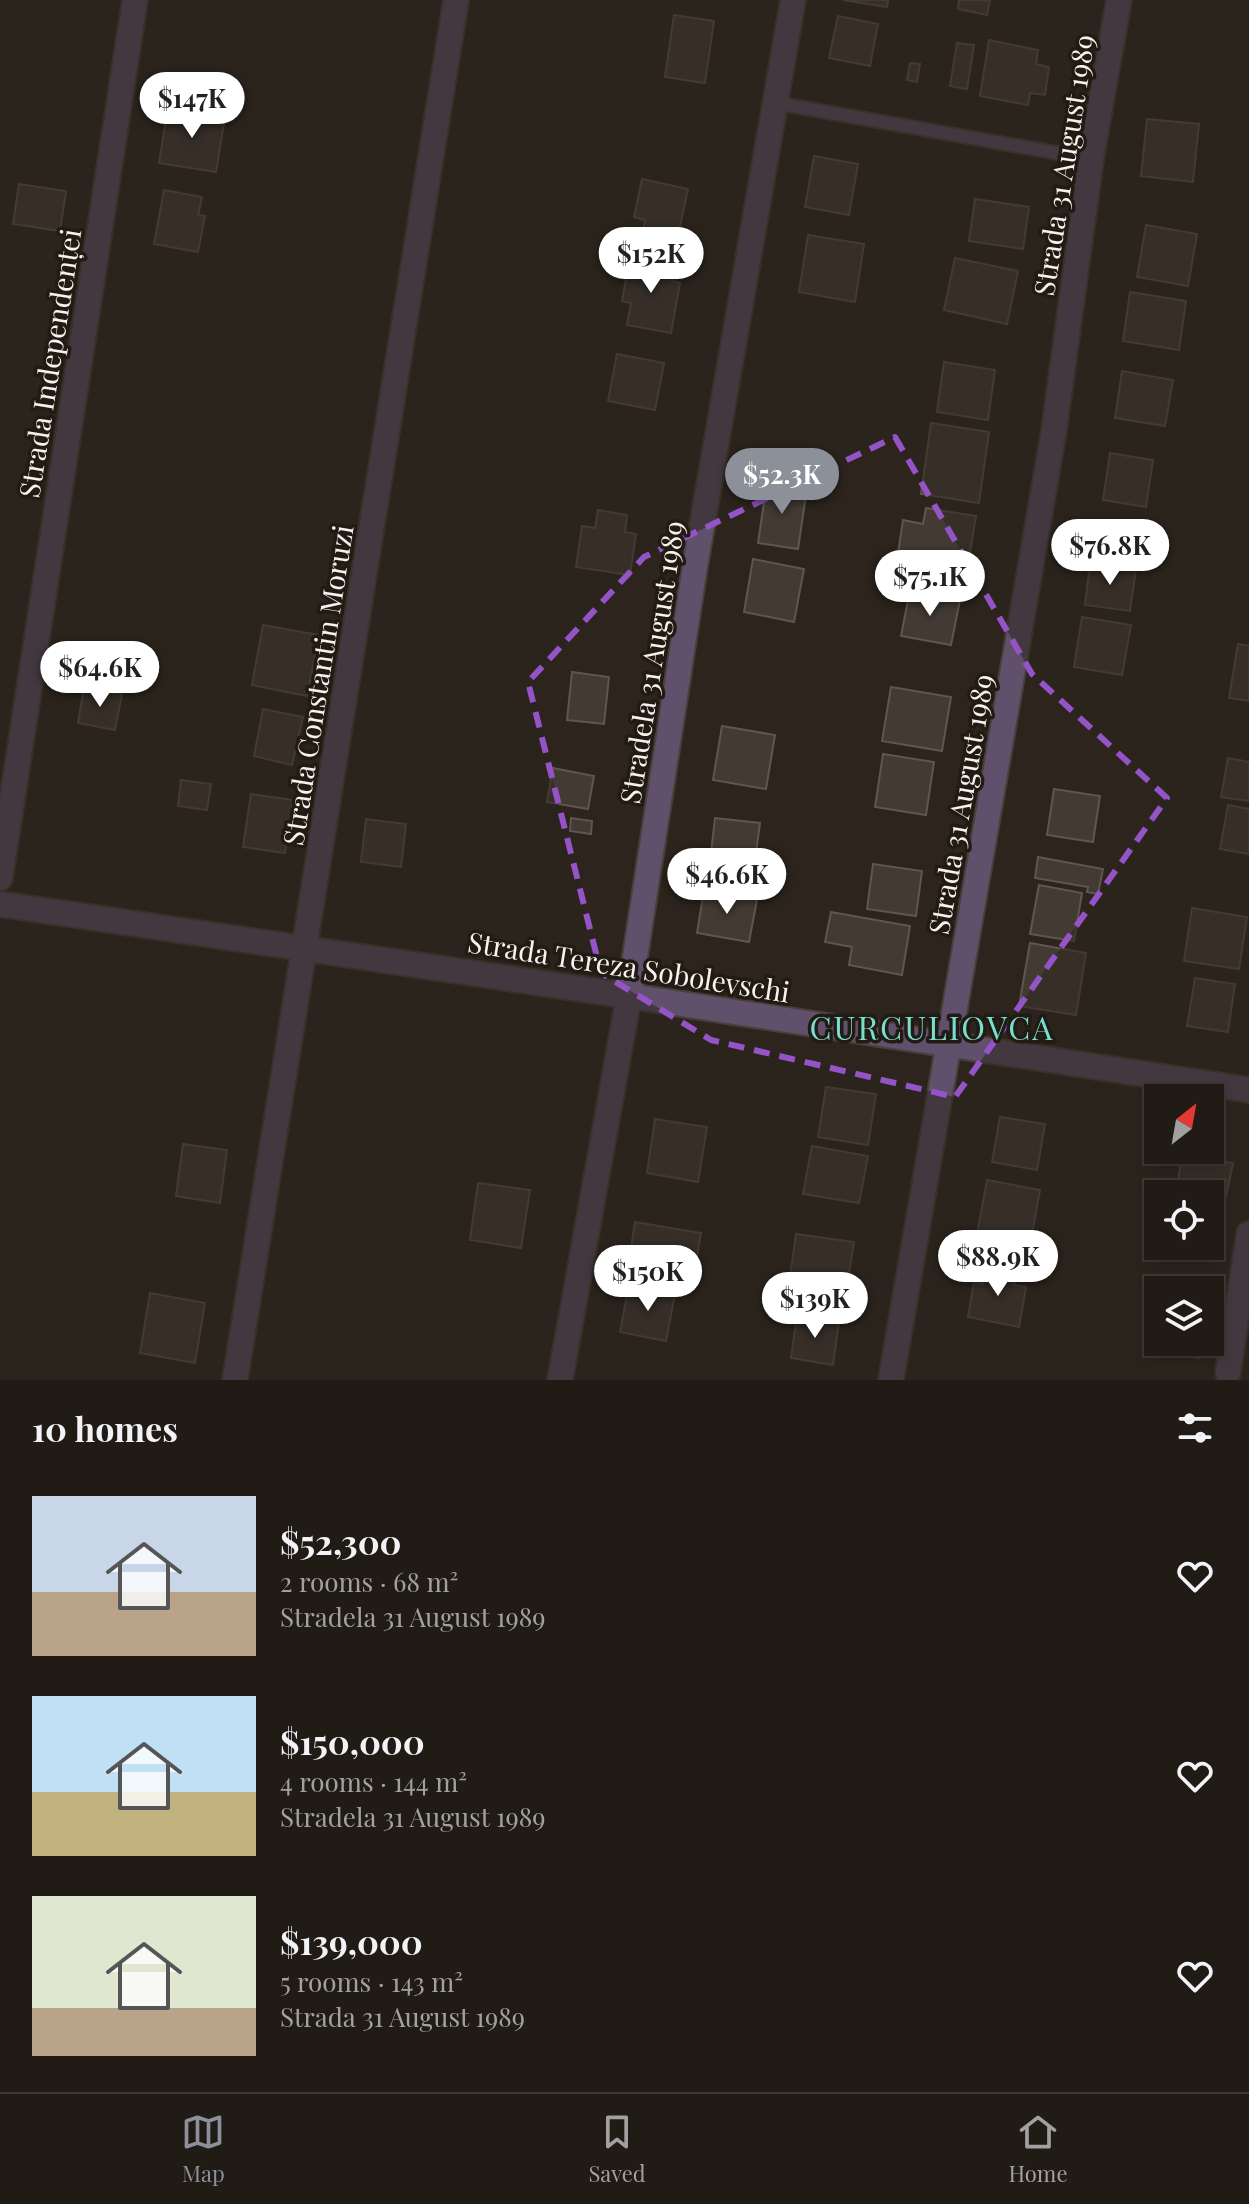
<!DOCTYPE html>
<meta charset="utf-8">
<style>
:root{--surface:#211b16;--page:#2d2823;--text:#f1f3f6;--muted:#a2a1a1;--line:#3e3935;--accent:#8c9099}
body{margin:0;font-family:"Playfair Display",serif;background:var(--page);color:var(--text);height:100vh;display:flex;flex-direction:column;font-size:30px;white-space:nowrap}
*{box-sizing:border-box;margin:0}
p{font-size:26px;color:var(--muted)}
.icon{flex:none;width:44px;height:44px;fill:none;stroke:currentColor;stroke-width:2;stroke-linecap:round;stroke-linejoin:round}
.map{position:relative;height:1380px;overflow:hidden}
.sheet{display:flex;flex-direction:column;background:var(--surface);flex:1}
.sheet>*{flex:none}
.needle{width:52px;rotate:31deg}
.controls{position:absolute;left:1144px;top:1084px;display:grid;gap:16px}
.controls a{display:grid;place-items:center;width:80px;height:80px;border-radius:0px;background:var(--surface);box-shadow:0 4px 12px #0003,0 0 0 2px var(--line);font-size:40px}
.price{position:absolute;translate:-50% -68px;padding:0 18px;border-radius:28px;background:#fff;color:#222;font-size:26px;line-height:52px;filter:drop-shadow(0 2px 4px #0008)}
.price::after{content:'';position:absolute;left:50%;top:48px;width:24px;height:18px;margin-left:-12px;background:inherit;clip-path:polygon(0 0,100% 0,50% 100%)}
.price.selected{background:var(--accent);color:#fff}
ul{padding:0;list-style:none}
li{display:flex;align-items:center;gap:24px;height:200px;padding:0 32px}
li span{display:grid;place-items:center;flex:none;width:224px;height:160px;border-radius:0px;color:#555}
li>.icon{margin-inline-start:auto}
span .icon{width:96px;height:96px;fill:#fffc;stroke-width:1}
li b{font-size:34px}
h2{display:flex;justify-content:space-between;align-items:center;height:96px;padding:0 32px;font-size:34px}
.dock{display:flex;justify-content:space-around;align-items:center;height:112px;border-top:2px solid var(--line);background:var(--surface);font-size:22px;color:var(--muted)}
.dock a{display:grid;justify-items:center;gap:4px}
.dock .selected{color:var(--accent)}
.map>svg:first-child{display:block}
.building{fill:#433b33;stroke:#5f564e;stroke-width:2}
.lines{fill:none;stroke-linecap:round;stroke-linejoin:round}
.service-casing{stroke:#48413a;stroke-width:16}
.minor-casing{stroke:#48413a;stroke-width:28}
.service{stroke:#60506c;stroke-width:12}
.minor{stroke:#60506c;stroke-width:24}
.marked{fill:none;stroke:#9454c8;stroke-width:6;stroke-dasharray:16 10;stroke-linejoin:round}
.labels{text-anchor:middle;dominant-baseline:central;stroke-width:7;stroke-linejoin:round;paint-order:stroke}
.street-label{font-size:28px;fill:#f7f2ed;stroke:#221b14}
.quarter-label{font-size:32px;letter-spacing:2px;fill:#78dfce;stroke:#221b14}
</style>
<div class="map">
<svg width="1249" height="1380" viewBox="0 0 1249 1380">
<rect width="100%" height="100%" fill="#2c241d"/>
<g class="building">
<polygon points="843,0 888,0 887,7"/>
<polygon points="959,0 990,0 987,15 958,9"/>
<polygon points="674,15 714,21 705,83 665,77"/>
<polygon points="838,16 878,24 870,66 829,58"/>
<polygon points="989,40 1038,50 1036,64 1049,67 1045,95 1030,93 1028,105 980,96"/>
<polygon points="957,43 974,45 967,89 950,86"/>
<polygon points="910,63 920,64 917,82 907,80"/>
<polygon points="168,107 225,117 216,172 159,163"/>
<polygon points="1147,119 1199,124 1193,182 1141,176"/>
<polygon points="814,156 858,164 849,215 805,207"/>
<polygon points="642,179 688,189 677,240 643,233 645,220 634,217"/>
<polygon points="19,184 66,191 60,231 13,224"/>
<polygon points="164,190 202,197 198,215 205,216 198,252 154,244"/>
<polygon points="975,199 1029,207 1023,249 969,241"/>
<polygon points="1146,225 1197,234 1188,286 1137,277"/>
<polygon points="808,235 864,244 855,302 799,292"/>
<polygon points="630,257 675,265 672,281 680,283 671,333 627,325 631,303 622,301"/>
<polygon points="955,258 1018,271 1007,324 944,310"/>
<polygon points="1130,292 1186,301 1179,350 1123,341"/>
<polygon points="617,354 664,363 655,410 608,401"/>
<polygon points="944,362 995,370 988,420 937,412"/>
<polygon points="1122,371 1173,380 1165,426 1115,418"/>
<polygon points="931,423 989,432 979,503 921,494"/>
<polygon points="1110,453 1153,460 1146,507 1103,500"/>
<polygon points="767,482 807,488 798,549 758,543"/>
<polygon points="926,508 976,516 968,564 898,553 903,520 923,524"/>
<polygon points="598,510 627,515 625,532 636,534 630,575 576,567 582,526 595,528"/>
<polygon points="753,559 804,569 794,622 744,612"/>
<polygon points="1090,563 1136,569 1130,611 1085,605"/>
<polygon points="910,590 960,600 951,645 901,636"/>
<polygon points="1082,617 1131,625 1122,675 1074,667"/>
<polygon points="263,625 319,635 307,696 252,685"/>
<polygon points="1238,644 1249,646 1249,701 1229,698"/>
<polygon points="572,672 609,677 604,724 567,720"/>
<polygon points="891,687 951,697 942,751 882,741"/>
<polygon points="84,688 122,694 115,730 78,723"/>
<polygon points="263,709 303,717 292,765 254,756"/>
<polygon points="722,726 775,735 766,789 713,780"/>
<polygon points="883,754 934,762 926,815 875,807"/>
<polygon points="1228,758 1249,762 1249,801 1221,797"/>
<polygon points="553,768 594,776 588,809 547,802"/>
<polygon points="181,780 211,784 207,810 178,806"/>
<polygon points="1054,789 1100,796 1093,842 1047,835"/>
<polygon points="251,794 293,800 285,853 243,847"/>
<polygon points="1228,805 1249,809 1249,854 1220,849"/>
<polygon points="571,818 592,821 591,834 570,831"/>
<polygon points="715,818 760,823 752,884 708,878"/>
<polygon points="366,819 406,824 401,867 361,862"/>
<polygon points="1038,857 1103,869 1098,894 1087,892 1088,887 1035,878"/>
<polygon points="873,864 922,871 916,916 867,909"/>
<polygon points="1039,885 1082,893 1074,941 1030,934"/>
<polygon points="704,890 757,900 749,942 697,933"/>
<polygon points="1192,908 1247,917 1239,969 1184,961"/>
<polygon points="831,912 910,926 902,975 849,965 852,947 825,942"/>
<polygon points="1030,943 1086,953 1076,1015 1019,1006"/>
<polygon points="1195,978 1235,984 1228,1032 1187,1026"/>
<polygon points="826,1087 876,1094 868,1145 818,1137"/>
<polygon points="1000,1117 1045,1124 1037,1170 992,1162"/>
<polygon points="655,1119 707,1127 698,1182 647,1173"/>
<polygon points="183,1144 227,1150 220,1203 176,1196"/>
<polygon points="812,1146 868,1156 859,1203 803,1194"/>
<polygon points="1182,1154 1233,1163 1226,1197 1177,1188"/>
<polygon points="987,1180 1040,1190 1029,1250 976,1240"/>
<polygon points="478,1183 530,1190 521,1248 470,1240"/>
<polygon points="635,1222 701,1233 693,1280 628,1269"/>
<polygon points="796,1234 854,1242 846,1293 789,1284"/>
<polygon points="986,1265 1017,1270 1014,1285 1026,1287 1019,1327 968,1317 974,1282 983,1284"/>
<polygon points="629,1285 675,1294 666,1341 620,1332"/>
<polygon points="150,1293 205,1303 195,1363 140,1353"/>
<polygon points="1158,1299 1158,1342 1202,1342 1200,1358 1151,1350"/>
<polygon points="797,1315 839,1321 833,1365 791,1358"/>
</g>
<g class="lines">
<defs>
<polyline id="service" points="776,103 1091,159"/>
<g id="minor">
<polyline points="0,878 135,0"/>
<polyline points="0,904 629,996 1249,1090"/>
<polyline points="1228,1372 1249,1234"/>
<polyline points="235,1380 456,0"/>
<polyline points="560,1380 629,996 695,566 793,0"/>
<polyline points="891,1380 1054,430 1091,159 1119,0"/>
</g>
</defs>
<use href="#service" class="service-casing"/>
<use href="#minor" class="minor-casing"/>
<use href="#service" class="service"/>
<use href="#minor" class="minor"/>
</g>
<path d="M0 0H1249V1380H0ZM895 437 1032 674 1167 798 955 1097 711 1040 601 973 528 682 644 557Z" fill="#2c241d" fill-opacity=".55" fill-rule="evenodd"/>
<path class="marked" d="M895 437 1032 674 1167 798 955 1097 711 1040 601 973 528 682 644 557Z"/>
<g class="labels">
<g class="street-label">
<text transform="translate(1063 165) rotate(-81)">Strada 31 August 1989</text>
<text transform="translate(49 363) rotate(-81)">Strada Independenței</text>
<text transform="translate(651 662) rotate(-81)">Stradela 31 August 1989</text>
<text transform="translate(317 685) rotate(-81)">Strada Constantin Moruzi</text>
<text transform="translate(960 804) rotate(-80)">Strada 31 August 1989</text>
<text transform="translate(629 966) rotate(9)">Strada Tereza Sobolevschi</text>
</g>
<g class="quarter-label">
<text x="932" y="1026">CURCULIOVCA</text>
</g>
</g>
</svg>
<div class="controls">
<a><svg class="needle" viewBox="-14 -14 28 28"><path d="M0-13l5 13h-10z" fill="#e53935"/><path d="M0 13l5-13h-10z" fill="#a2a1a1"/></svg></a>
<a><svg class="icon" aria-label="locate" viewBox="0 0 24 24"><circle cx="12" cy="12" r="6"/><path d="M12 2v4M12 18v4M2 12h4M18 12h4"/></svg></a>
<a><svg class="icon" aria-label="layers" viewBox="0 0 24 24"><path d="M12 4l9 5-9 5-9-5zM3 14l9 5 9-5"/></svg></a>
</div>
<b class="price" style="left:192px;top:140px">$147K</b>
<b class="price" style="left:651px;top:295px">$152K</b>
<b class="price selected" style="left:782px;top:516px">$52.3K</b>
<b class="price" style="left:1110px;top:587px">$76.8K</b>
<b class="price" style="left:930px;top:618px">$75.1K</b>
<b class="price" style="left:100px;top:709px">$64.6K</b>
<b class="price" style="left:727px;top:916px">$46.6K</b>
<b class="price" style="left:998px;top:1298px">$88.9K</b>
<b class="price" style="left:648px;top:1313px">$150K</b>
<b class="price" style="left:815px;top:1340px">$139K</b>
</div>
<section class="sheet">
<h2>10 homes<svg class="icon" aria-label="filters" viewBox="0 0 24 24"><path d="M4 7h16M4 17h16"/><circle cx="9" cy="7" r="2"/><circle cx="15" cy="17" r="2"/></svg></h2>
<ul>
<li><span style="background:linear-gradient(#c9d6e8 60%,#b9a48a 0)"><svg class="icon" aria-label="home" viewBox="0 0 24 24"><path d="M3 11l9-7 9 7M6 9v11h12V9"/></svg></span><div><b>$52,300</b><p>2 rooms · 68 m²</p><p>Stradela 31 August 1989</p></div><svg class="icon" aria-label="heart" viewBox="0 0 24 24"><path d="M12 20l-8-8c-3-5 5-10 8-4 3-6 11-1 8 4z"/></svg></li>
<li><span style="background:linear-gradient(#bfe0f5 60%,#c2b280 0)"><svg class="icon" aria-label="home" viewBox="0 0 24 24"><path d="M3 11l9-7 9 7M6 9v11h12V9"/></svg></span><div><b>$150,000</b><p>4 rooms · 144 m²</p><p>Stradela 31 August 1989</p></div><svg class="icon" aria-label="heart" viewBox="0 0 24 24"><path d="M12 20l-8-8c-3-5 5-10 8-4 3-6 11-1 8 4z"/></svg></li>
<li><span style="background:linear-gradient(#dfe7d0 70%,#b9a48a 0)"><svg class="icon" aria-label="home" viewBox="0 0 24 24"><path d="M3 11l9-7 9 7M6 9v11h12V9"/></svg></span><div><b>$139,000</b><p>5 rooms · 143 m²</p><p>Strada 31 August 1989</p></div><svg class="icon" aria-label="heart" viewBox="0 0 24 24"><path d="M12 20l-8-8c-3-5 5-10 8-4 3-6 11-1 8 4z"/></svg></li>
</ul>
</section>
<nav class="dock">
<a class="selected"><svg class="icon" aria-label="map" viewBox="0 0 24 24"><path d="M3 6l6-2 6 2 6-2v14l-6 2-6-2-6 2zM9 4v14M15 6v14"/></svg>Map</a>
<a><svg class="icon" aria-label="saved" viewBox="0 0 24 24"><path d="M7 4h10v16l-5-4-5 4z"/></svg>Saved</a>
<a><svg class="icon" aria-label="home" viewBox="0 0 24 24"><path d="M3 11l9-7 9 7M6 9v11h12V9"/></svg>Home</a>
</nav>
